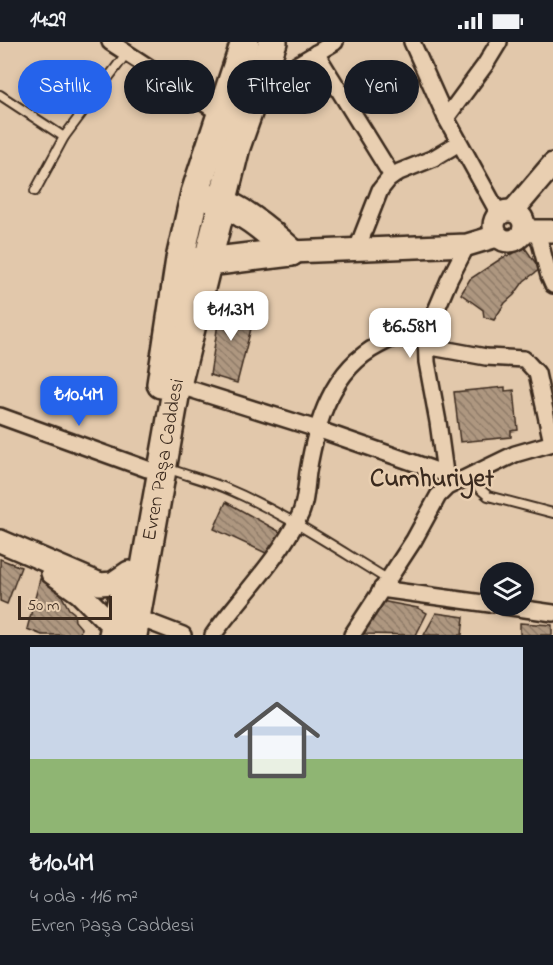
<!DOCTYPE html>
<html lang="tr">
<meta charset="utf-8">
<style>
:root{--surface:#171b24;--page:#20242c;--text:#f1f3f6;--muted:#9ea1a6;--accent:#2563eb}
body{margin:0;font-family:"Indie Flower",sans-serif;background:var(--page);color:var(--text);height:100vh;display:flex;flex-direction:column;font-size:22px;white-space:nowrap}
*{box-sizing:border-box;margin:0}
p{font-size:20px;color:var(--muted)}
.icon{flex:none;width:33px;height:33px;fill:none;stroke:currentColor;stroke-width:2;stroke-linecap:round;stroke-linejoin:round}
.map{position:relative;height:593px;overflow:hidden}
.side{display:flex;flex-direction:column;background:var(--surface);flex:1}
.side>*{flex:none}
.hud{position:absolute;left:18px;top:18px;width:518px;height:54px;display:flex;gap:12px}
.buttons{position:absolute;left:480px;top:520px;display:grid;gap:12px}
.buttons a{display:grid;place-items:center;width:54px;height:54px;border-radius:50%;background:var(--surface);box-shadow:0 3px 9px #0003;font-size:30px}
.scale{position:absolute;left:18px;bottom:15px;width:94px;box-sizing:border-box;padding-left:6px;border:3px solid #3b2a1e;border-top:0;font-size:16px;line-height:21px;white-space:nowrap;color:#3b2a1e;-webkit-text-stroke:4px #e9cfb1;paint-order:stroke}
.price{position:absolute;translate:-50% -51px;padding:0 14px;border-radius:12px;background:#fff;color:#222;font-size:20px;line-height:39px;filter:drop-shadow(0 2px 3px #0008)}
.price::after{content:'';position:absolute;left:50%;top:36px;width:18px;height:14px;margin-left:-9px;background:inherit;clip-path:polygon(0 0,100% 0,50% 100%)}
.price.current{background:var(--accent);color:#fff}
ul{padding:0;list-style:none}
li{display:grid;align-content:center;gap:12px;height:318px;padding:0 30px}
li span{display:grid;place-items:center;height:186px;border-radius:0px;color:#555}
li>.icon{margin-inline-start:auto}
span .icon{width:108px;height:108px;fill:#fffc;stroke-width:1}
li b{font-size:26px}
.tag{padding:0 21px;border-radius:27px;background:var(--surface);box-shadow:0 3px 9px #0003;font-size:21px;line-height:54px}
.tag.current{background:var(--accent);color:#fff}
.status{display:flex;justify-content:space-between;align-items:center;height:42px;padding:0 30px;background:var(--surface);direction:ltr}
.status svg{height:16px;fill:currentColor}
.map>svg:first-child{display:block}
.building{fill:url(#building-back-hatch);stroke:#3b2a1e;stroke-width:1.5}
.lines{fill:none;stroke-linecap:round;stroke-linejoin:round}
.lane-casing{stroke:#3b2a1e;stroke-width:12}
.street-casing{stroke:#3b2a1e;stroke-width:20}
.secondary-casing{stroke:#3b2a1e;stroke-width:26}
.highway-casing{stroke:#3b2a1e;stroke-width:32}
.lane{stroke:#e9cfb1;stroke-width:8}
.street{stroke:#e9cfb1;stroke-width:15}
.secondary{stroke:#e9cfb1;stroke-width:21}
.highway{stroke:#e9cfb1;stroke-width:27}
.labels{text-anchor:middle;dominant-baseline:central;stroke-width:5;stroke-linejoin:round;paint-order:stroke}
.street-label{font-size:20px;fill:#3b2a1e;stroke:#e9cfb1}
.district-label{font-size:26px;font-weight:bold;fill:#3b2a1e;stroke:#e9cfb1}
</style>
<div class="status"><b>14:29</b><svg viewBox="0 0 49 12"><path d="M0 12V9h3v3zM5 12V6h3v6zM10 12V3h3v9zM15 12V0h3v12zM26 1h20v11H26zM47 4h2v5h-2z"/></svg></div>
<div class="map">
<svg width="553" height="593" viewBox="0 0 553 593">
<defs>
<pattern id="building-back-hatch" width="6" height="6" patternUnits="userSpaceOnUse" patternTransform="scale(1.5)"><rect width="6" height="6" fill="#ae9780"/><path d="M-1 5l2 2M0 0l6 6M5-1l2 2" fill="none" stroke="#8f7b68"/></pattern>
</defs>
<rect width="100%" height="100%" fill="#e2c8ab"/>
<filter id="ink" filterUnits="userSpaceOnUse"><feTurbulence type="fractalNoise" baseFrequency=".0167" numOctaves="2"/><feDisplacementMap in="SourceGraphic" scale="12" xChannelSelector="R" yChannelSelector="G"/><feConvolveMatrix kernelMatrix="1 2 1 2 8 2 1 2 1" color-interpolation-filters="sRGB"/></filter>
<g filter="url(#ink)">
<g class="building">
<polygon points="525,206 540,227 524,239 514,253 505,261 494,278 484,275 483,268 461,252 470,237 502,216"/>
<polygon points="221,262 255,271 237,341 210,333"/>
<polygon points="505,345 505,349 514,348 518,388 511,389 511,395 460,400 454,350"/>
<polygon points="226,460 282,491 266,511 214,487"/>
<polygon points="0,517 21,525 7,562 0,559"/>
<polygon points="40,537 55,544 59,549 69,567 74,571 75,579 81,586 80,593 42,593 27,587"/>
<polygon points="381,559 418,566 427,571 416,593 364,592"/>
<polygon points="436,571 464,575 462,593 424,593"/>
<polygon points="520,581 552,583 552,593 520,593"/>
</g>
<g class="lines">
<defs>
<g id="lane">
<polyline points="0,53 64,95"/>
<polyline points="35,149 64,95 126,12"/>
<path d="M167 426C185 433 205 438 223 445 281 469 334 505 387 537"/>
<polyline points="473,431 479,446 488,454 553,471"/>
</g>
<g id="street">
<polyline points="110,0 221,72"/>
<polyline points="412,0 446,76 499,172"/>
<polyline points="316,11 392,134"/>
<polyline points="261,35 278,34 335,0"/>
<polyline points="446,76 485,23 499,0"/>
<polyline points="537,189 549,234 553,243"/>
<polyline points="357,207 380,148 388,138 399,130 434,116 459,101"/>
<polyline points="426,304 486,315 524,317 537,331 552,401"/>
<polyline points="177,343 317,387 446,432"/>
<polyline points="0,374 147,427"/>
<polyline points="446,438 438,380 427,320 426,292 449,238 467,203"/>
<polyline points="381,547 490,562"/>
<polyline points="504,564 553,571"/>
<polyline points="136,575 183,593"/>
<path d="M213 593C242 553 277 519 299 475 306 462 306 444 308 430 316 381 332 327 379 303 397 294 405 288 426 292"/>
<polyline points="352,593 414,498 438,454 447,445 515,412 553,401"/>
</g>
<g id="secondary">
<circle cx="509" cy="184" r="15"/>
<polyline points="513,169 553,122"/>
<polyline points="524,189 553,189"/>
<polyline points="291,210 467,203 497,194"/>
<polyline points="0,499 100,542 113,541 129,530"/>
<polyline points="52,531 80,551 115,586"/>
</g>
<g id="highway">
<path d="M208 155C240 165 267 188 291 210"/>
<polyline points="191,218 208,220 291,210"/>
<polyline points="161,342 180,217 195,151 245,0"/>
<polyline points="113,593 126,542"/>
<path id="s1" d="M133 593 177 343 236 105 273 0"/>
</g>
</defs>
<use href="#lane" class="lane-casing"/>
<use href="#street" class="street-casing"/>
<use href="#secondary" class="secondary-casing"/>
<use href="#highway" class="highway-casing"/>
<use href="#lane" class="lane"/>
<use href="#street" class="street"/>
<use href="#secondary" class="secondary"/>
<use href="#highway" class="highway"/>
</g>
</g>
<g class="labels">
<g class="street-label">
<text stroke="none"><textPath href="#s1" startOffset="178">Evren Paşa Caddesi</textPath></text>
</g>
<g class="district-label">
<text x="432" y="438">Cumhuriyet</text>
</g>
</g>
</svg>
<div class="buttons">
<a><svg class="icon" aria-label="layers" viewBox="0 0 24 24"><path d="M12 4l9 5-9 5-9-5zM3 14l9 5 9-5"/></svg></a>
</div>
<div class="scale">50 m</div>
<b class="price" style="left:231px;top:300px">₺11.3M</b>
<b class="price" style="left:410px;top:317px">₺6.58M</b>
<b class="price current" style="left:79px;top:385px">₺10.4M</b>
<div class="hud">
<a class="tag current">Satılık</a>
<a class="tag">Kiralık</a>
<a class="tag">Filtreler</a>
<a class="tag">Yeni</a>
</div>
</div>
<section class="side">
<ul>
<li><span style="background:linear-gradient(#c9d6e8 60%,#8fb573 0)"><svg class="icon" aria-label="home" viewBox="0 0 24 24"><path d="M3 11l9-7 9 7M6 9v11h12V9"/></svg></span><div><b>₺10.4M</b><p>4 oda · 116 m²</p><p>Evren Paşa Caddesi</p></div></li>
</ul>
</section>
